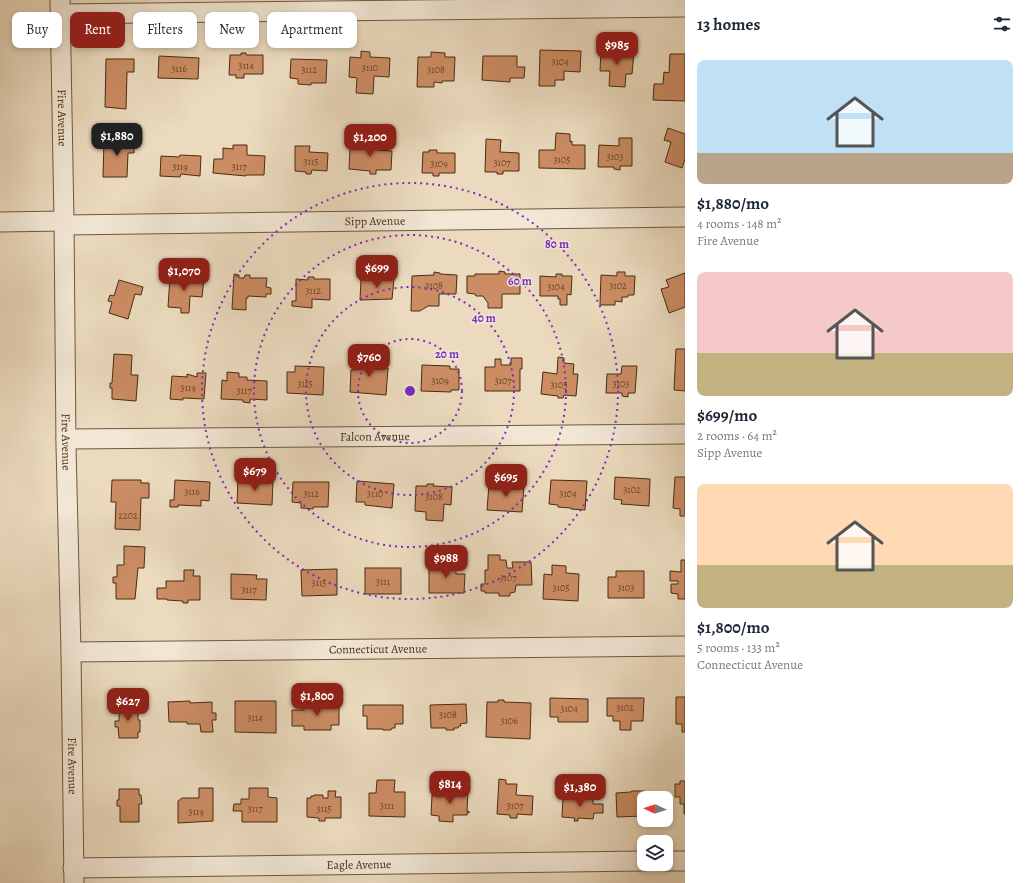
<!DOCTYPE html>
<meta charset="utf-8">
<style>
:root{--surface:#fff;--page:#f6f6f7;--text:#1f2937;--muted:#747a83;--accent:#8f2418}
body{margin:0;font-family:Alegreya,serif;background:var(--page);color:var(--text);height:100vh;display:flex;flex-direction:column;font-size:15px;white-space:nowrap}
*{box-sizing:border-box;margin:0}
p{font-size:13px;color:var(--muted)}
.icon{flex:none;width:22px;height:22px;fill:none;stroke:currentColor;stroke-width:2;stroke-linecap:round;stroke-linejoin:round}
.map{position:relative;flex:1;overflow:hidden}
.details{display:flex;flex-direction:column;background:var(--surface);width:340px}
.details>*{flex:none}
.hud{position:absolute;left:12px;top:12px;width:380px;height:36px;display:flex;gap:8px}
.needle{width:26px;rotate:274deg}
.controls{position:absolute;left:637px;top:791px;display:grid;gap:8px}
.controls a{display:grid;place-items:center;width:36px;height:36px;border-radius:8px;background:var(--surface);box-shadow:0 2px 6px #0003;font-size:20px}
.price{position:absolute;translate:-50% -34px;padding:0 9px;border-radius:8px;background:var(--accent);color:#fff;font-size:13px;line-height:26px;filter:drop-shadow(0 1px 2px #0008)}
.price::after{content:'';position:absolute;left:50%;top:24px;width:12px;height:9px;margin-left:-6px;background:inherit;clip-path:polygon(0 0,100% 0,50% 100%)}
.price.active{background:#222;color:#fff}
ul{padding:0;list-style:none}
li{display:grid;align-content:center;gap:8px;height:212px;padding:0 12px}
li span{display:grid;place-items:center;height:124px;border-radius:8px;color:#555}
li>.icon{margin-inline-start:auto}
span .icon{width:72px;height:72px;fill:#fffc;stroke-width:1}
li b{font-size:17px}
h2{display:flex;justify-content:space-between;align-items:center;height:48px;padding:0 12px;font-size:17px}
.chip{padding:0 14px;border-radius:8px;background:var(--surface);box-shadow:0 2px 6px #0003;font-size:14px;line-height:36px}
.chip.active{background:var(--accent);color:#fff}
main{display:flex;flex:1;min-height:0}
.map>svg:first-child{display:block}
.building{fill:#cc8c64;stroke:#462d10}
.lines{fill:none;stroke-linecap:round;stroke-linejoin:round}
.minor-casing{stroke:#6f583c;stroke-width:21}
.minor{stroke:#f2e7d5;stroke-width:19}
.ring{fill:none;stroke:#7b2cbf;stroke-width:2;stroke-dasharray:2 4}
.labels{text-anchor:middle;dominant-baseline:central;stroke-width:3;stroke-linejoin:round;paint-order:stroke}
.number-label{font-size:10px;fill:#684525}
.street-label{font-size:12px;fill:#462d10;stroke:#f2e7d5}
.centre{fill:#7b2cbf;stroke:#f2e7d5;stroke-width:2}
.ring-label{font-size:12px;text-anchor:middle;font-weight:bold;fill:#7b2cbf;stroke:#f2e7d5;stroke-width:3;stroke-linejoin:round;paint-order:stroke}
</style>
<main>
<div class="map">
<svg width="685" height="883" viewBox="0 0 685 883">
<rect width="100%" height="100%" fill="#ebdabe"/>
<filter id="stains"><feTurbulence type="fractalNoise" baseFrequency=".005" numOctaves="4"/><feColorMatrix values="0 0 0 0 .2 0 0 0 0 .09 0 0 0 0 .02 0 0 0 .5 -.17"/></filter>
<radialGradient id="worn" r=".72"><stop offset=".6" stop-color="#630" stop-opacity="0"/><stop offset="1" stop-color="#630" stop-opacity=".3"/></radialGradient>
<g class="building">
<polygon points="601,49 634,52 632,74 626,74 625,87 609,86 610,71 600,71"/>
<polygon points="540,50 581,51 580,72 564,71 564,80 555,80 555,86 539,86"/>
<polygon points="361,51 370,52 370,57 390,58 389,77 374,76 373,94 356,93 357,78 349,77 350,57 361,58"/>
<polygon points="431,52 445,53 445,57 455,57 454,81 442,81 442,83 434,82 434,87 417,87 418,57 431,57"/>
<polygon points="241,53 246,53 246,55 263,55 263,74 244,74 244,78 236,78 236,75 229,75 230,55 241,55"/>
<polygon points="670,54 685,54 685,101 653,100 654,84 663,84 664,72 669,73"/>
<polygon points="159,56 199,58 198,79 158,78"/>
<polygon points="483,56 517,56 517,67 525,67 524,78 510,78 510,82 482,80"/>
<polygon points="106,59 134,59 134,72 127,72 126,109 105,107"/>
<polygon points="291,59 327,60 326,83 311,83 311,85 298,84 298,79 290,78"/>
<polygon points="668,128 685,134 685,159 682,168 665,162 671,142 664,140"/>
<polygon points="556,133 570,134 570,142 572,141 572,145 585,145 585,169 539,168 539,150 555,150"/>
<polygon points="118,137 126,137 125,140 134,140 134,153 128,153 127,177 103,177 104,140 118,140"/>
<polygon points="619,138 632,138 632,166 620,166 620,170 614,169 614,167 598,167 599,145 619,146"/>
<polygon points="486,139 501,140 500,152 519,153 519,171 503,171 503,174 497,174 497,172 485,172"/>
<polygon points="358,141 377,141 377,150 392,151 391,170 376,170 376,174 370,174 370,171 349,169 350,148 358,148"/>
<polygon points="233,145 247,145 247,155 265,156 264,175 246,175 246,176 213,173 214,159 223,159 223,148 233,149"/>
<polygon points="295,146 310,146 309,152 328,153 327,171 312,170 311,174 306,174 306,172 295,171"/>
<polygon points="429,150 437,150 437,153 455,153 455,173 439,173 439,176 433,176 433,173 422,173 423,152 429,152"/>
<polygon points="180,155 201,156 200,176 181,174 180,177 160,176 161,156 179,157"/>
<polygon points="499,271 505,272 505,274 520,274 520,294 502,294 502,308 488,308 488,303 483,296 476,296 475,294 467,293 467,276 475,276 475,274 499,274"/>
<polygon points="434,272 440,273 440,274 457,275 456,294 439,294 439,306 428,306 420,311 411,311 412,276 434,275"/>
<polygon points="617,272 625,272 625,276 635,276 634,295 628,295 628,297 622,297 622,302 615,301 615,305 600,305 601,275 617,276"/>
<polygon points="685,273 685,307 669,313 661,289 669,287 666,280"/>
<polygon points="181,274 187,275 187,278 204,279 202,297 190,296 189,313 181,313 181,308 168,307 170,277 180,278"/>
<polygon points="234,274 239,275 239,278 244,278 245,275 250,275 250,278 267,278 266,287 271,288 271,294 266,294 266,297 248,296 248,298 246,298 246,310 232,309"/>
<polygon points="556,274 562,274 562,276 572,276 571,295 567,294 567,305 560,305 560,299 558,299 558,296 540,296 540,276 556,277"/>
<polygon points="372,276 377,276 377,279 394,279 392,299 360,300 361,279 371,279"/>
<polygon points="308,277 314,277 314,279 330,279 330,300 312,299 312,308 292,306 292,301 296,301 296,279 308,280"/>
<polygon points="119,280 143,287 141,295 135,294 128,319 109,313 112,302 108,301 110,295 114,296"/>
<polygon points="676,349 685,349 685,391 674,390"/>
<polygon points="114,354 132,355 131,375 138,375 136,401 112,399 112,388 110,388 110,383 112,383"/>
<polygon points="558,357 564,358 564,363 574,364 573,374 578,374 576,396 564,395 563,398 558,398 558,396 541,394 543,372 557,374"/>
<polygon points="511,358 522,358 522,369 520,369 520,391 485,391 485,367 495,367 495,359 501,359 501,365 511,365"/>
<polygon points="354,359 380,361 379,368 388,368 386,395 350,392 351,370 354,370"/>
<polygon points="422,365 450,366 450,369 459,369 459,390 451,390 451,392 421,391"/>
<polygon points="295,366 324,367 323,395 287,393 287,372 295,372"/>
<polygon points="622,366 637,366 635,393 628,393 628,397 622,396 622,393 606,393 607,374 621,374"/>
<polygon points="227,372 239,373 239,377 247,377 247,380 267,381 267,400 250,399 250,403 243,402 243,400 221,399 222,380 227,381"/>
<polygon points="197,373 206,373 204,399 183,398 183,400 170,399 172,376 187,377 187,374 197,377"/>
<polygon points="615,477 650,479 649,506 621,504 622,500 614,499"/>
<polygon points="675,477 685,477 685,516 680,516 680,509 673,508"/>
<polygon points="238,479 273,480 272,505 237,503"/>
<polygon points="112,480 141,480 141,483 149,483 149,498 141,498 140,530 115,529 116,502 111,502"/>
<polygon points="175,480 210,482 209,501 201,500 201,506 178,505 178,507 170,507 170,500 174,500"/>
<polygon points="551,480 587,481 585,510 571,509 571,508 558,507 558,505 549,504"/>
<polygon points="357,481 394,484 392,508 365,505 365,502 356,502"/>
<polygon points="293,482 329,482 328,507 313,507 313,509 301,508 301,503 292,502"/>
<polygon points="427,484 434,484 433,486 452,487 451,505 444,504 443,521 426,520 426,512 415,511 416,486 427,486"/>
<polygon points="489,484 524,486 522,512 487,510"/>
<polygon points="124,546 145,547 144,568 138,568 135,599 116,599 116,583 113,583 113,577 117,577 117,565 124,565"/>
<polygon points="488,555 500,555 500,560 506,560 507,568 513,568 512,562 531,562 532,585 516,585 515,592 510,593 510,596 499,596 499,593 485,593 485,591 481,591 481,584 485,584 485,570 488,570"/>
<polygon points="681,560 685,560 685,599 678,599 678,594 671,593 671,584 678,584 678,581 670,581 670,571 681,572"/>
<polygon points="437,561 454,561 454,568 456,567 456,574 465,574 464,593 429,593 429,568 437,568"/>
<polygon points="552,565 566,566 566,573 579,574 578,601 543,599 544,574 552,575"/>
<rect x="365" y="568" width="36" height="26"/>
<polygon points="337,569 337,595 302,596 301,570"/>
<polygon points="184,570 194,570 193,576 200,576 200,600 188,600 188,603 183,603 183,601 167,600 167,599 157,599 157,588 166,588 166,581 184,581"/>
<polygon points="616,571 644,571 644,598 608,598 608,577 616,577"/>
<polygon points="231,574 257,575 256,579 267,579 266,600 231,599"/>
<polygon points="676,697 685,697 685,732 682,732 682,724 676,724"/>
<polygon points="550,698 588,699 588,722 558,722 558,717 550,717"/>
<polygon points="607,698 644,698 643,721 631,721 631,730 620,730 620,721 613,721 613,716 607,716"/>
<polygon points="498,700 504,700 504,702 531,703 530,739 486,737 487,702 498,702"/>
<polygon points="190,701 190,703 212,702 212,713 216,713 216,720 212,720 213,732 201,732 200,724 187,724 187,722 169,722 168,702"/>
<polygon points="235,701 276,701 276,733 235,732"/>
<polygon points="466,704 467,723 460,724 461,726 459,726 458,728 454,728 454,730 446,730 446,728 431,728 430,705"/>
<polygon points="304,705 339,705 339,725 331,725 331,730 304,730 304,726 292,726 292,710 304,710"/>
<polygon points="363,705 403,705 403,724 395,724 395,728 392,728 391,730 383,730 383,729 367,729 367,716 363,716"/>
<polygon points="119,706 138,706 138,720 140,720 140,732 138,732 138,738 119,738 118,727 115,727 115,721 119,721"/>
<polygon points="499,779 506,780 506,784 517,784 516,795 533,796 532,815 517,814 517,818 510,818 510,815 497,814"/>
<polygon points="377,780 395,780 394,792 405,792 405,817 369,816 369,793 376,793"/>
<polygon points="680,781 685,781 685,814 684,814 684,804 680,804 680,797 675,797 675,784 680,784"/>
<polygon points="199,788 213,788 213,821 178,823 178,801 182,798 199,798"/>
<polygon points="249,788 268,788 268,797 277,798 277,822 242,822 242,811 233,811 234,804 241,804 241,799 249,799"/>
<polygon points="119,789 139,789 139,795 141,795 142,804 139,804 139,822 120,822 120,806 117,806 117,800 119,800"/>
<polygon points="444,790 468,791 467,812 469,811 469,813 467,813 467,815 453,815 453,822 439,821 439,816 431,815 432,795 439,796 439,793 441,793 441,791 444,792"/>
<polygon points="328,791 336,791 335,797 341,797 341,818 325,818 325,821 319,821 319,818 307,817 307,798 311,798 311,796 314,796 314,795 323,795 323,798 328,798"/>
<polygon points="632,791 645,791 645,795 652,795 653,798 644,798 644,816 617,817 616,793 631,792"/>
<polygon points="569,795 578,795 578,798 593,799 593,804 603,804 603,813 594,813 593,819 578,818 578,821 574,821 575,818 562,817 563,798 569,798"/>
</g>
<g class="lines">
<defs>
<g id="minor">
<path id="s1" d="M60 0 64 221 66 446 71 652 74 883"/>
<polyline points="60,14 685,7"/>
<polyline points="0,222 64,221"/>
<path id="s2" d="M64 225 685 217"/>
<path id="s3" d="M66 439 685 434"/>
<path id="s4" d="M71 652 685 646"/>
<polyline points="666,861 685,861"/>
<path id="s5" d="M73 868 644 861"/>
</g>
</defs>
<use href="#minor" class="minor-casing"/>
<use href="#minor" class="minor"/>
</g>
<g class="ring">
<circle cx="410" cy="391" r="52"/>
<circle cx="410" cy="391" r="104"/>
<circle cx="410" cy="391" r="156"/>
<circle cx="410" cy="391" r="208"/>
</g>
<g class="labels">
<g class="number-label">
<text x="560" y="61">3104</text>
<text x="246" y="65">3114</text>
<text x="370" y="67">3110</text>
<text x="179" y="68">3116</text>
<text x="309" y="69">3112</text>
<text x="436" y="69">3108</text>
<text x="615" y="156">3103</text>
<text x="562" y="159">3105</text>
<text x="311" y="161">3115</text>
<text x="502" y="162">3107</text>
<text x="439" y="163">3109</text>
<text x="180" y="166">3119</text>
<text x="239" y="166">3117</text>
<text x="434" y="285">3108</text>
<text x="618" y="285">3102</text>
<text x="556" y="286">3104</text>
<text x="313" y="290">3112</text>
<text x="440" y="380">3109</text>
<text x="503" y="380">3107</text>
<text x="305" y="383">3115</text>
<text x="621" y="383">3103</text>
<text x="559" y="384">3105</text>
<text x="188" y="387">3119</text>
<text x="244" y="390">3117</text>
<text x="632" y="489">3102</text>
<text x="192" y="491">3116</text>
<text x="311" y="493">3112</text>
<text x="375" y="493">3110</text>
<text x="568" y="493">3104</text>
<text x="434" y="496">3108</text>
<text x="128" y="515">2202</text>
<text x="508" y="577">3107</text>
<text x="383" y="581">3111</text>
<text x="319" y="582">3115</text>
<text x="561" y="587">3105</text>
<text x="626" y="587">3103</text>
<text x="249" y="589">3117</text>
<text x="625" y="707">3102</text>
<text x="569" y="708">3104</text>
<text x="448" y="714">3108</text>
<text x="255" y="717">3114</text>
<text x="509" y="720">3106</text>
<text x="387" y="805">3111</text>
<text x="515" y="805">3107</text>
<text x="255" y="808">3117</text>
<text x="324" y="808">3115</text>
<text x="196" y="811">3119</text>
</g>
<g class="street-label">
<text stroke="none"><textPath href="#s1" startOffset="118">Fire Avenue</textPath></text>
<text stroke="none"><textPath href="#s2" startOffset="311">Sipp Avenue</textPath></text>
<text stroke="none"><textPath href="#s3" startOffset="309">Falcon Avenue</textPath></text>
<text stroke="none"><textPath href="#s1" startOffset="442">Fire Avenue</textPath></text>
<text stroke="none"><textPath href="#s4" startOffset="307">Connecticut Avenue</textPath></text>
<text stroke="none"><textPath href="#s1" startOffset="766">Fire Avenue</textPath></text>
<text stroke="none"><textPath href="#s5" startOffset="286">Eagle Avenue</textPath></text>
</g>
</g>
<circle cx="410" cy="391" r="6" class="centre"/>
<g class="ring-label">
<text x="557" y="248">80 m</text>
<text x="520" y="285">60 m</text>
<text x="484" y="322">40 m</text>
<text x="447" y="358">20 m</text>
</g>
<rect width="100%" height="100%" filter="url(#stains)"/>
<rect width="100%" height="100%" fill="url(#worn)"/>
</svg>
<div class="controls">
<a><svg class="needle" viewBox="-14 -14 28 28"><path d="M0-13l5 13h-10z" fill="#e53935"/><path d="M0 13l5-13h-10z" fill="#747a83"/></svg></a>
<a><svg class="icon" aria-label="layers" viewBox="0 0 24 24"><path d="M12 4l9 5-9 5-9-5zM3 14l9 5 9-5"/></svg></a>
</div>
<b class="price" style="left:617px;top:66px">$985</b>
<b class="price active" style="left:117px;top:157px">$1,880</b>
<b class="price" style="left:370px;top:158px">$1,200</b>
<b class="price" style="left:377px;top:289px">$699</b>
<b class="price" style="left:184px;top:292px">$1,070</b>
<b class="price" style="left:369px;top:378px">$760</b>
<b class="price" style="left:255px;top:492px">$679</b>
<b class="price" style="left:506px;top:498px">$695</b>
<b class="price" style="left:446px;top:579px">$988</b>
<b class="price" style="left:317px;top:717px">$1,800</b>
<b class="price" style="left:128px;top:722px">$627</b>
<b class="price" style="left:450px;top:805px">$814</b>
<b class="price" style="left:580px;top:808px">$1,380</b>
<div class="hud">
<a class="chip">Buy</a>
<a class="chip active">Rent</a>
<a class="chip">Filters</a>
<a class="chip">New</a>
<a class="chip">Apartment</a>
</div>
</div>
<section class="details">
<h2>13 homes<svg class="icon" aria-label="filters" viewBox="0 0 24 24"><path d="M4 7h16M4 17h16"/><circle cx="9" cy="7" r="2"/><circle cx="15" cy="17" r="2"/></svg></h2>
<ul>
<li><span style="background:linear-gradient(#bfe0f5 75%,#b9a48a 0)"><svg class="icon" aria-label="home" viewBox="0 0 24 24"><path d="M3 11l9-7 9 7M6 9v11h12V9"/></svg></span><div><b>$1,880/mo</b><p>4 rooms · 148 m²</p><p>Fire Avenue</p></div></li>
<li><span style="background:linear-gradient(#f6c9c9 65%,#c2b280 0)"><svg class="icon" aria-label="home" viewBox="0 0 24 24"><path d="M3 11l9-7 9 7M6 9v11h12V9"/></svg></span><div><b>$699/mo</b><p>2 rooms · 64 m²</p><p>Sipp Avenue</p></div></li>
<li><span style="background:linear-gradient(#ffd9b3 65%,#c2b280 0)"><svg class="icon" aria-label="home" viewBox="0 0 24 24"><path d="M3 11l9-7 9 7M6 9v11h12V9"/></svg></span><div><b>$1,800/mo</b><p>5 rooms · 133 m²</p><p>Connecticut Avenue</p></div></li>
</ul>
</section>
</main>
